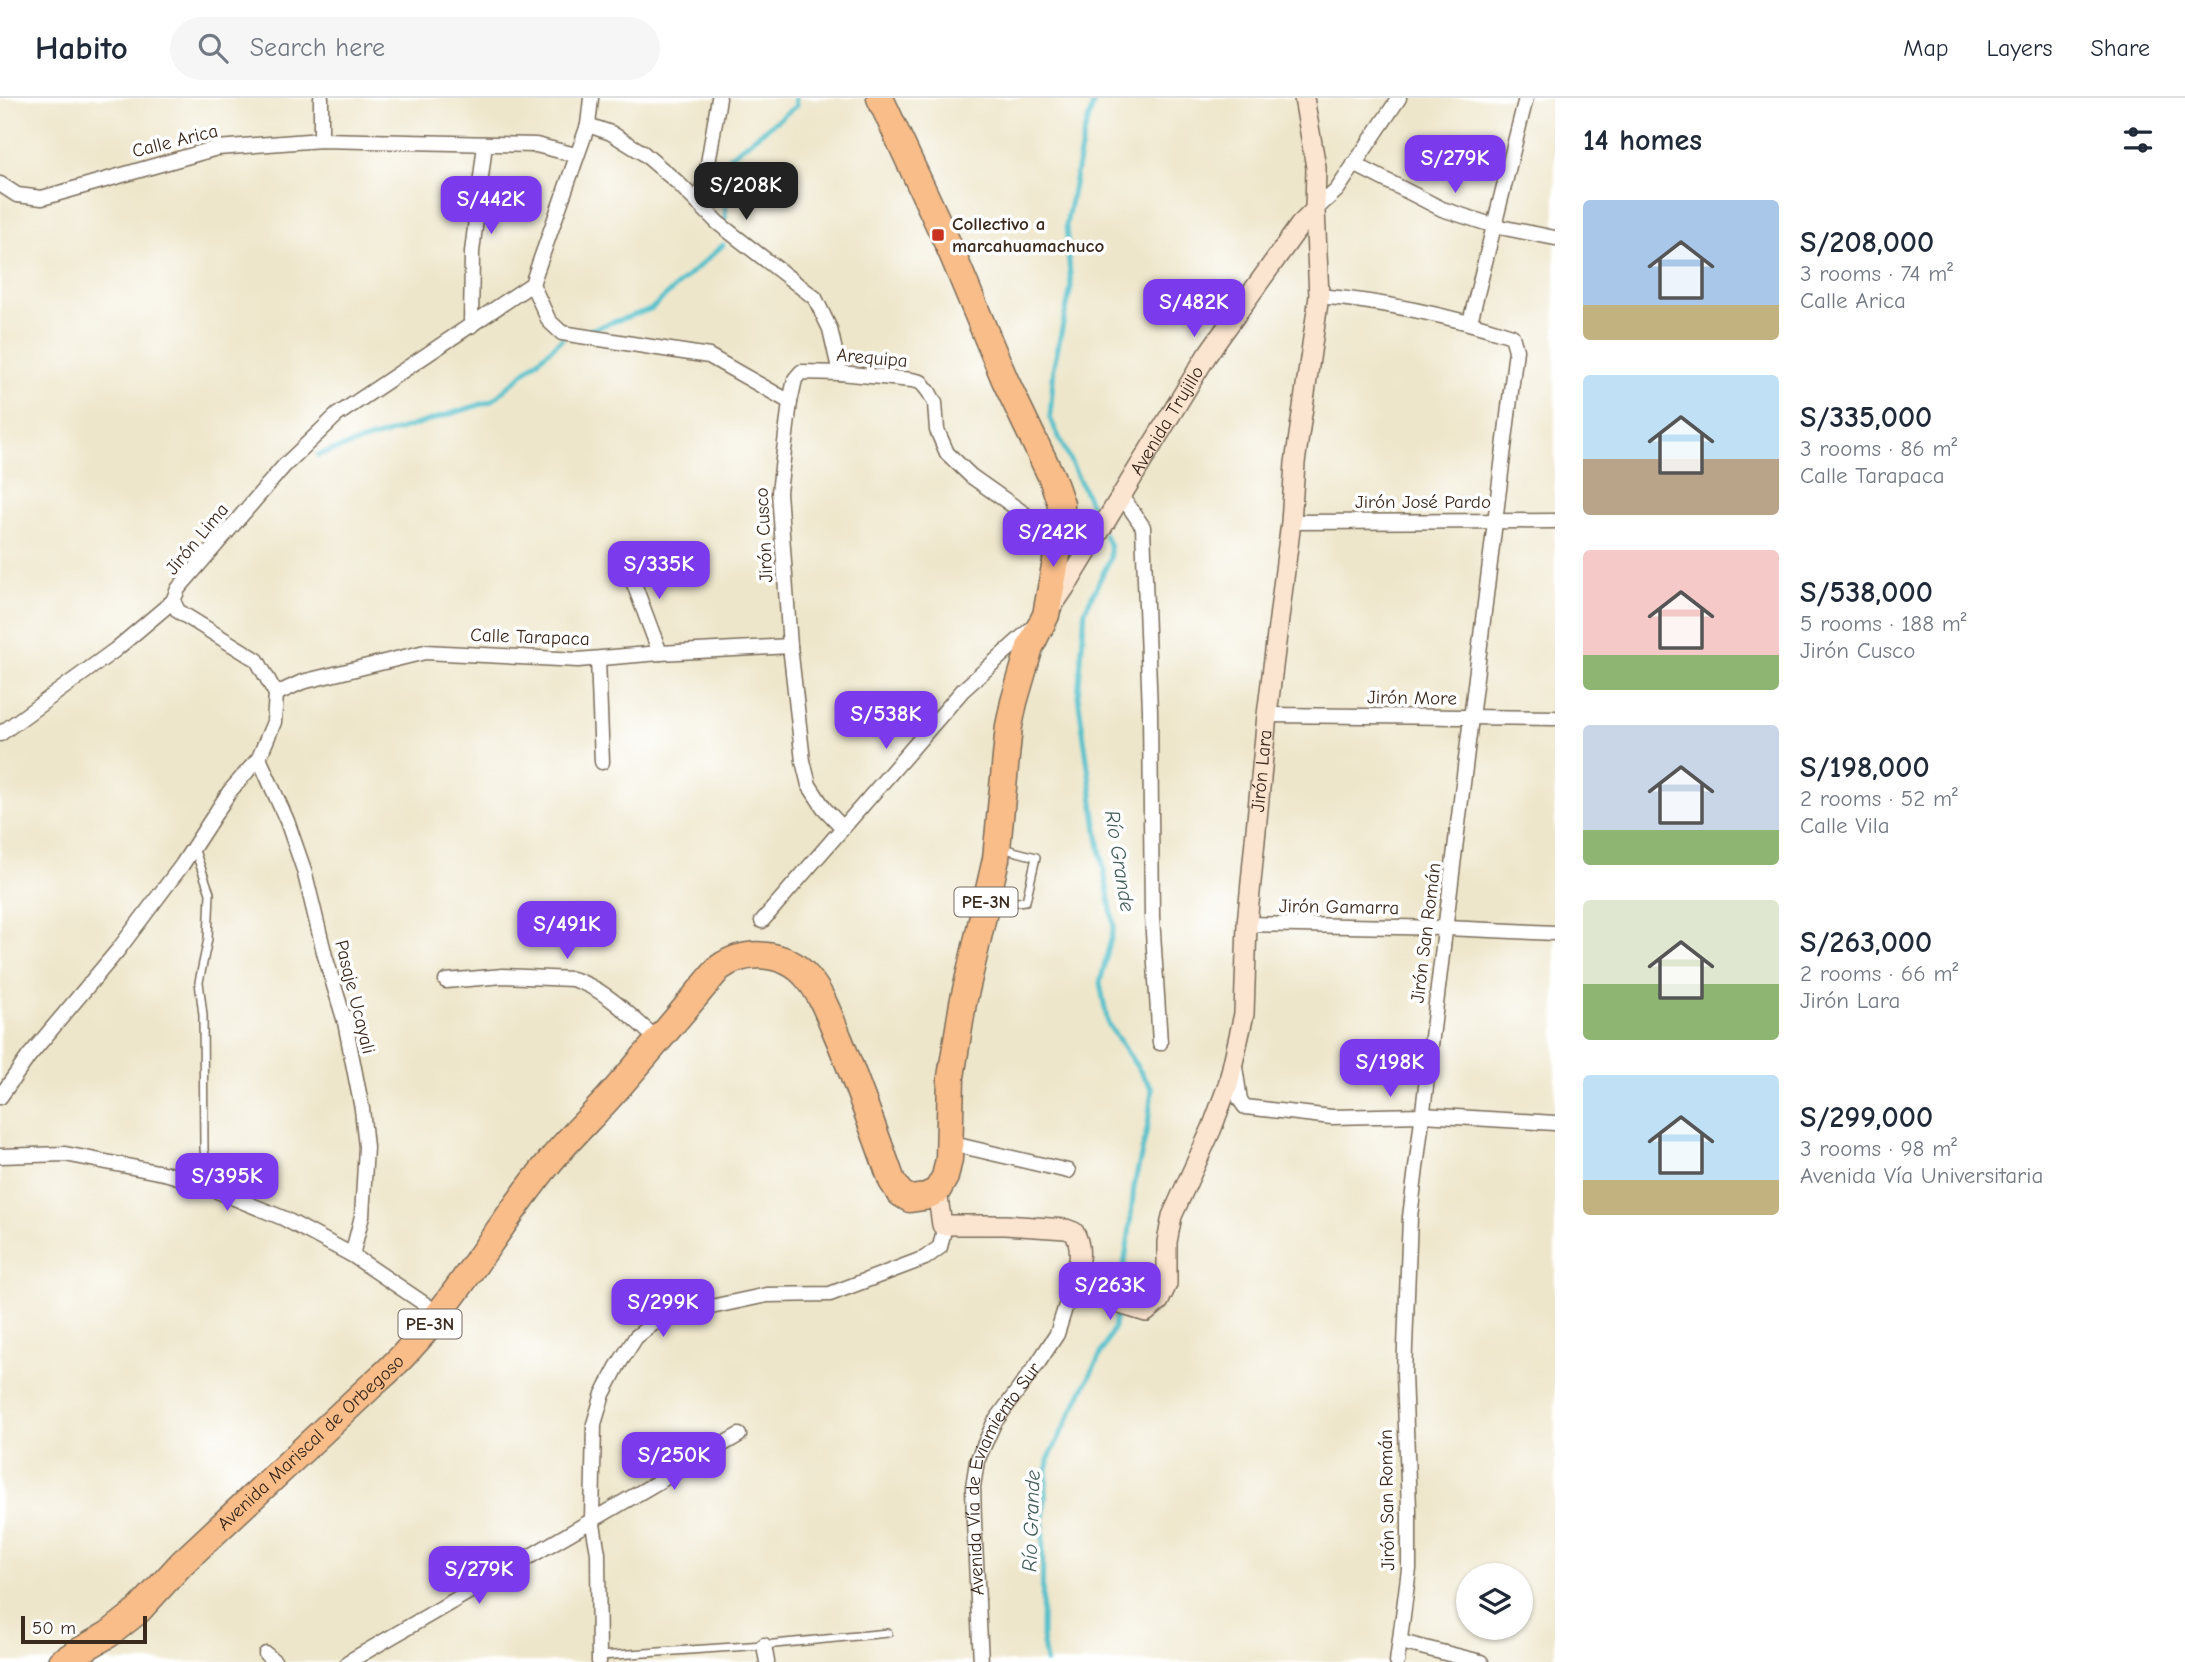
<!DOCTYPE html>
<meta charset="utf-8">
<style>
:root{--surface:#fff;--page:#f6f6f7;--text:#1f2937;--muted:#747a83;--line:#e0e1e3;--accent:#7c3aed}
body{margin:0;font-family:"Comic Neue",sans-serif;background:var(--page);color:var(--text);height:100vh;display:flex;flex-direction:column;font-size:26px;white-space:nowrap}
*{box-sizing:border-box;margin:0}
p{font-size:23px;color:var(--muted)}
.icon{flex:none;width:38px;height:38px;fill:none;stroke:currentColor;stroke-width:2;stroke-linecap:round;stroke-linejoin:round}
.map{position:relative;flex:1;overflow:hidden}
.details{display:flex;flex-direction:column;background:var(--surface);width:630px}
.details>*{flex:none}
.controls{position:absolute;left:1456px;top:1465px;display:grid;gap:14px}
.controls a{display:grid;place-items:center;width:77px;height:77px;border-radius:50%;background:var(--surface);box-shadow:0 2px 5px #0004;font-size:35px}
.scale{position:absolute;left:21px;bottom:18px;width:126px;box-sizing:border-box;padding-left:7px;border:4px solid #3b2a1e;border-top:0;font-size:19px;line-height:24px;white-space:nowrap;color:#3b2a1e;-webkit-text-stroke:5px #fff;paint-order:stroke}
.price{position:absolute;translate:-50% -60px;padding:0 16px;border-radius:14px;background:var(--accent);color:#fff;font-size:23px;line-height:46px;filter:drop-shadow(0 2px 4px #0008)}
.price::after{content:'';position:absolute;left:50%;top:42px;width:21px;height:16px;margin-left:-10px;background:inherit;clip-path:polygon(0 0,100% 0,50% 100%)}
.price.on{background:#222;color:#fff}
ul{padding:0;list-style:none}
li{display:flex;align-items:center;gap:21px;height:175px;padding:0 28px}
li span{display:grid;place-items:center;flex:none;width:196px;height:140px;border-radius:7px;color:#555}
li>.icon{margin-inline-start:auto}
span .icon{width:84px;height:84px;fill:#fffc;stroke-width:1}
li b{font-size:30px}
h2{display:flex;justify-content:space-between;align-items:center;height:84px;padding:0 28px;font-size:30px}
header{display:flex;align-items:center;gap:42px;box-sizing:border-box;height:98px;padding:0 35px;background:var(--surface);border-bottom:2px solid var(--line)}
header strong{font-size:33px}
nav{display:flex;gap:38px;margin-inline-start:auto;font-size:24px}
.search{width:490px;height:63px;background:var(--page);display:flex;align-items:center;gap:18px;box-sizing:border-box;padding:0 24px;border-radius:38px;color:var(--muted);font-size:26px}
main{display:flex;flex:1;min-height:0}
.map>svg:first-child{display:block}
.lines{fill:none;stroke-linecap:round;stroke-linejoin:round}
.stream{stroke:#52c0cb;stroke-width:5}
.lane-casing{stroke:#7a6c5a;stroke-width:10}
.street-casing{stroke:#7a6c5a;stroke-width:17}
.secondary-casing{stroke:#7a6c5a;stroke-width:22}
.highway-casing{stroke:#7a6c5a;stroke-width:29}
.lane{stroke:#fff;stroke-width:7}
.street{stroke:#fff;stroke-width:14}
.secondary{stroke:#fce5d0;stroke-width:19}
.highway{stroke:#f8bd89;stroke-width:26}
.poi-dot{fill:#c8321e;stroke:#fff;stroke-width:2.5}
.labels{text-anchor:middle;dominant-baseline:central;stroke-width:7;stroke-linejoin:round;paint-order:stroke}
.shield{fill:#fff;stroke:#766a62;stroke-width:2}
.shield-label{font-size:18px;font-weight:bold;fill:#3b2a1e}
.street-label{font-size:19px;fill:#3b2a1e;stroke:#fff}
.poi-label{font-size:19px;font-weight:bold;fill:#3b2a1e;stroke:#fff;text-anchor:start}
.water-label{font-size:21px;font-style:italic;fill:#435e5b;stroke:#fff}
</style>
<header>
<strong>Habito</strong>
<div class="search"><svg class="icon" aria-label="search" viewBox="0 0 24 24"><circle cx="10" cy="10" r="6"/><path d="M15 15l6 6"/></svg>Search here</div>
<nav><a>Map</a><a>Layers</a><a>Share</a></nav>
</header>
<main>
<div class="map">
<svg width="1555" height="1564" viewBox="0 0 1555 1564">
<rect width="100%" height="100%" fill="#fff"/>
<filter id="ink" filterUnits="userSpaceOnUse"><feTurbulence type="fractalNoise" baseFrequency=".0143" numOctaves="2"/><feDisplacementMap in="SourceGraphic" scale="14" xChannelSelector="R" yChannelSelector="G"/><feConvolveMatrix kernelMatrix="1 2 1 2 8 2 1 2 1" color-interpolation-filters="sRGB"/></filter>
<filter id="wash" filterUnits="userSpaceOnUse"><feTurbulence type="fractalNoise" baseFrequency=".00686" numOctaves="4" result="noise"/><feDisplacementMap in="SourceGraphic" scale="28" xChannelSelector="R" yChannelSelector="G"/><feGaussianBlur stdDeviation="1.57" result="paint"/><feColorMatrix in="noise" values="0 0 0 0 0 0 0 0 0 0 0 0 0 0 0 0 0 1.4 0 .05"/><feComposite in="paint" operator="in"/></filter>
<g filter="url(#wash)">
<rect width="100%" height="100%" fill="#eee6ca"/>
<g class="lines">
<g class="stream">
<polyline points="1095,0 1084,36 1066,127 1071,189 1054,267 1050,320 1099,424"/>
<polyline points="725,121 729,59 796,8 795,0"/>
<polyline points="584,234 651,211 723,147"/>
<polyline points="318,357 492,303 562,241"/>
<polyline points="1046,1564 1042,1539 1043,1425 1048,1362 1114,1229 1129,1137 1134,1088 1148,1027 1152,991 1108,926 1100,885 1114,828 1098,739 1078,598 1085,512 1110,461 1110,448 1104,436"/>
</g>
</g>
</g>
<g filter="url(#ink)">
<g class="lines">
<defs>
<g id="lane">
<polyline points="194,750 210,795 208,841 199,884 203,917 204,1051 209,1089"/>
<polyline points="990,807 1026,803 1036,759 1002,750"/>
<polyline points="600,1558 764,1547 888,1535"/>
</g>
<g id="street">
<polyline points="588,27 611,35 643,55 677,84 718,125 815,200 830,231 840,275"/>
<polyline points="321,42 321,0"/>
<polyline points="1354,66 1442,111 1495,128 1555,140"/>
<polyline points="0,86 17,97 42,100 217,50 321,42 536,47 576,57"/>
<polyline points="698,105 706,77 719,0"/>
<polyline points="1315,112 1337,92 1399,0"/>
<polyline points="532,186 549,223 562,235 709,258 790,304"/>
<path d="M1319 198C1386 204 1448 217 1512 238L1516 252 1410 1119 1404 1275 1409 1411V1471L1397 1564"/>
<polyline points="1470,224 1526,0"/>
<polyline points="471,228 472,154 485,46"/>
<polyline points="1122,398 1143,429 1150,613 1152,819 1160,945"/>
<polyline points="1291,424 1555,423"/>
<polyline points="625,462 660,555"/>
<polyline points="598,561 602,664"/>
<polyline points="276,596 302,584 425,554 578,562 660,555 790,548"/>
<polyline points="1267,617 1555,620"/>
<polyline points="0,636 115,552 173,503"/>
<polyline points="259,660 287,723 304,772 325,858 345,924 362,1011 366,1049 362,1118 352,1157"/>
<polyline points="843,730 824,710 809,687 803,663 790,548 779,394 790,304 795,281 801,274 840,275 912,282 921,284 929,294 935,305 937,332 947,355 971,378 1060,441"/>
<polyline points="762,823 963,592 1032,530"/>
<polyline points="1247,826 1446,830 1555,835"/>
<path d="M446 883 503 878 572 881C605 890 632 920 658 942"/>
<polyline points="1235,969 1240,1002 1245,1009 1332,1019 1423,1017 1555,1025"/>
<polyline points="0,999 29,958 118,852 182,767 230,693 259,660 274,624 276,596 257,562 178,513 173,503 178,491 284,368 337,317 532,186 588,27 591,0"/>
<polyline points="949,1045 1068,1073"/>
<polyline points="0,1058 65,1056 168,1076 195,1084 283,1120 352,1157 438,1215"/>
<polyline points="1401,1544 1481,1564"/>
<polyline points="764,1547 767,1564"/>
<polyline points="266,1556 275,1564"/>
<polyline points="348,1564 739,1337"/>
<polyline points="599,1564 598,1455 592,1421 594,1326 603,1296 617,1269 636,1239 654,1225 692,1213 767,1197 830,1196 925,1160 940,1149 943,1136 942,1127"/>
<path id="s1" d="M981 1564 974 1423 973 1389 977 1363 994 1325 1038 1265 1057 1236 1071 1191"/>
</g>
<g id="secondary">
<path id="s2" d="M1049 513 1070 482 1207 257 1300 127 1315 112"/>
<path id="s3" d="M937 1093 942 1127H1005L1066 1131 1074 1134C1085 1153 1077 1171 1071 1191L1146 1214 1159 1203 1167 1186V1144L1172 1118 1212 1030 1228 987 1244 916 1247 826 1267 617 1291 424 1295 365 1319 198 1315 112 1316 69 1304 0"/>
</g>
<g id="highway">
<path id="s4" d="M61 1564 109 1536 138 1513 182 1465 370 1289C444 1227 488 1139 548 1066 568 1041 592 1019 613 995 649 954 684 912 719 870 745 851 785 853 807 879 822 896 830 920 839 941 858 988 875 1035 892 1083L900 1095 910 1101 924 1099 937 1093 945 1079 949 1061 951 979 963 905 996 761 1009 628 1014 604 1030 549 1046 517 1060 441 1061 406 1052 380 1005 282 952 155 880 0"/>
</g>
</defs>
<use href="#lane" class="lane-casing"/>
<use href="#street" class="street-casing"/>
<use href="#secondary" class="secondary-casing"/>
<use href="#highway" class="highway-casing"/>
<use href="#lane" class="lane"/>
<use href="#street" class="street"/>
<use href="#secondary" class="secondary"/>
<use href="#highway" class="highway"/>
</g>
</g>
<rect class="poi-dot" x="931" y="130" width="14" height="14" rx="3.5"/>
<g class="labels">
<g class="shield">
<rect x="954.5" y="789.5" width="63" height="29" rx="5"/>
<rect x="398.5" y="1211.5" width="63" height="29" rx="5"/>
</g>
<g class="shield-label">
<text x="986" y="804">PE-3N</text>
<text x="430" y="1226">PE-3N</text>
</g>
<g class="street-label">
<text transform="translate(175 43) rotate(-14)">Calle Arica</text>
<text transform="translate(872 260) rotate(5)">Arequipa</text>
<text stroke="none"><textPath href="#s2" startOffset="224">Avenida Trujillo</textPath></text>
<text x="1423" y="404">Jirón José Pardo</text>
<text transform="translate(764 437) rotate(-93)">Jirón Cusco</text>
<text transform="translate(197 441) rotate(-50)">Jirón Lima</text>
<text transform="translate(530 539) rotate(2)">Calle Tarapaca</text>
<text transform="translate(1412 600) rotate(1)">Jirón More</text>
<text stroke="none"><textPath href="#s3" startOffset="868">Jirón Lara</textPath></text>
<text transform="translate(1339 809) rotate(1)">Jirón Gamarra</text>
<text transform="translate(1426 835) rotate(-83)">Jirón San Román</text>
<text transform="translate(355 899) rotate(76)">Pasaje Ucayali</text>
<text stroke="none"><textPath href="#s4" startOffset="334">Avenida Mariscal de Orbegoso</textPath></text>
<text stroke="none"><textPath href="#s1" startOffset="191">Avenida Vía de Eviamiento Sur</textPath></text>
<text transform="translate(1387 1402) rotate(-91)">Jirón San Román</text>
</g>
<g class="poi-label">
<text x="952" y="126">Collectivo a<tspan x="952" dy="22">marcahuamachuco</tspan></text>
</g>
<g class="water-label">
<text transform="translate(1120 763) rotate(81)">Río Grande</text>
<text transform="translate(1031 1423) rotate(-88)">Río Grande</text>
</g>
</g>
</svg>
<div class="controls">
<a><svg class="icon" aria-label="layers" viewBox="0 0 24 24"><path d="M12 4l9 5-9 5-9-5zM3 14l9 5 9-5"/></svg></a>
</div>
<div class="scale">50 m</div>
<b class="price" style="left:1455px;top:97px">S/279K</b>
<b class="price on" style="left:746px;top:124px">S/208K</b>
<b class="price" style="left:491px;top:138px">S/442K</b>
<b class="price" style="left:1194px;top:241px">S/482K</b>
<b class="price" style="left:1053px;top:471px">S/242K</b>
<b class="price" style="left:659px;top:503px">S/335K</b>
<b class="price" style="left:886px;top:653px">S/538K</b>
<b class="price" style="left:567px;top:863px">S/491K</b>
<b class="price" style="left:1390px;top:1001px">S/198K</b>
<b class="price" style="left:227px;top:1115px">S/395K</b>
<b class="price" style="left:1110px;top:1224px">S/263K</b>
<b class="price" style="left:663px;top:1241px">S/299K</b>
<b class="price" style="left:674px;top:1394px">S/250K</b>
<b class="price" style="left:479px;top:1508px">S/279K</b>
</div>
<section class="details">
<h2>14 homes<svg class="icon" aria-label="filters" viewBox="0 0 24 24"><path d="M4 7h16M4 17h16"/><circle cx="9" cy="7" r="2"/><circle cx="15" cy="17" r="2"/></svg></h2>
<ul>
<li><span style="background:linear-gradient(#a9c7e8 75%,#c2b280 0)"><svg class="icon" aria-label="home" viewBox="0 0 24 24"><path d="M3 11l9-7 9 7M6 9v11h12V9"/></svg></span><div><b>S/208,000</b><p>3 rooms · 74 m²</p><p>Calle Arica</p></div></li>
<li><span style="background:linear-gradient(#bfe0f5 60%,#b9a48a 0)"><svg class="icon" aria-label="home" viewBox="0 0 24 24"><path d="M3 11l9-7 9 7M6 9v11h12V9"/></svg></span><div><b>S/335,000</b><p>3 rooms · 86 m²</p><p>Calle Tarapaca</p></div></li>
<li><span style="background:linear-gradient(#f6c9c9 75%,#8fb573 0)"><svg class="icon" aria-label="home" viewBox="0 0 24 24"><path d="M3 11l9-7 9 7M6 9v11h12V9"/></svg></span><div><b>S/538,000</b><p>5 rooms · 188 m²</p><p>Jirón Cusco</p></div></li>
<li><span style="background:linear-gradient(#c9d6e8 75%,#8fb573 0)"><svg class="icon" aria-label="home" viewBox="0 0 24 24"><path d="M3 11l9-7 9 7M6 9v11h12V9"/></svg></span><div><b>S/198,000</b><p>2 rooms · 52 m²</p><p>Calle Vila</p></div></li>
<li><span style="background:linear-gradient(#dfe7d0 60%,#8fb573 0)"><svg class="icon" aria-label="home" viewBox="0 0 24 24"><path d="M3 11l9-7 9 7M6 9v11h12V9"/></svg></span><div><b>S/263,000</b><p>2 rooms · 66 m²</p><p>Jirón Lara</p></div></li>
<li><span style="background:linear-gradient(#bfe0f5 75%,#c2b280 0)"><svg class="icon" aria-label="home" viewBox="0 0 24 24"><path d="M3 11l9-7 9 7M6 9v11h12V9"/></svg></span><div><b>S/299,000</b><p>3 rooms · 98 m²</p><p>Avenida Vía Universitaria</p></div></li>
</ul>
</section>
</main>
